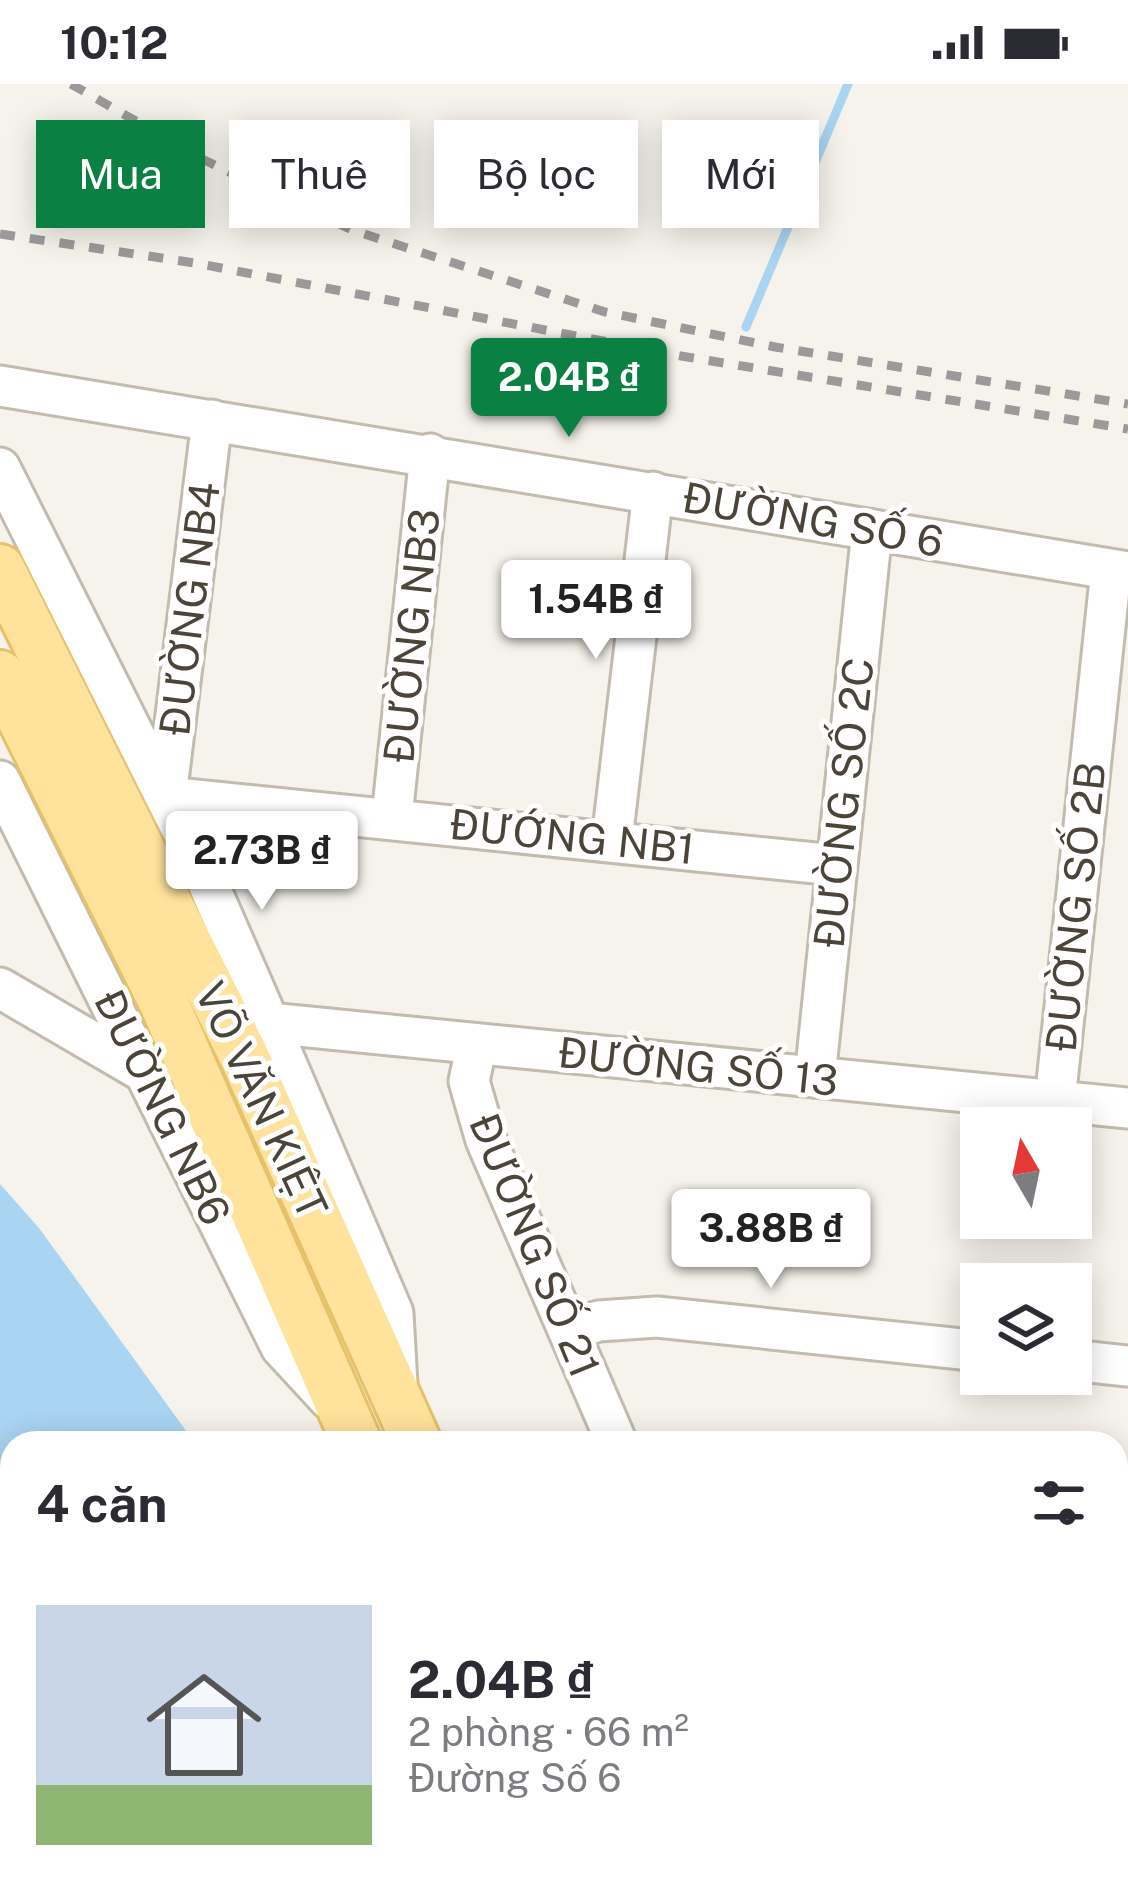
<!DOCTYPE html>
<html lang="vi">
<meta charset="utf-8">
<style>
:root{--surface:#fff;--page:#f2f2f3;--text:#2b2b33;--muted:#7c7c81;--line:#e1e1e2;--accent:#0b8043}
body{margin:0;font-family:"Public Sans",sans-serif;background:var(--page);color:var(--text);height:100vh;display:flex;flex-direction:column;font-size:45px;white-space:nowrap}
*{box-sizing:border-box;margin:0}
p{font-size:39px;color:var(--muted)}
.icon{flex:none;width:66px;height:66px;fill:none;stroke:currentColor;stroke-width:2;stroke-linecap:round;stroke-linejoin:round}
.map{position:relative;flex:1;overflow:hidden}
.side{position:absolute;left:0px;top:1347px;width:1128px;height:471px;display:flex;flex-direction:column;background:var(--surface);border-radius:36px 36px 0 0;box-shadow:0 6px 30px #0003}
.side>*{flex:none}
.hud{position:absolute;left:36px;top:36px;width:1056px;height:108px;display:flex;gap:24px}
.needle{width:78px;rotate:351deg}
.controls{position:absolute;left:960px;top:1023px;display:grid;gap:24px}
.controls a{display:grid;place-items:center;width:132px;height:132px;border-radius:0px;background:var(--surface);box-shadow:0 6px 30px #0003;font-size:60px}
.price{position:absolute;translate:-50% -102px;padding:0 27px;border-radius:12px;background:#fff;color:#222;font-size:39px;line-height:78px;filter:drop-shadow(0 3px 6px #0008)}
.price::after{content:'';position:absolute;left:50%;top:72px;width:36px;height:27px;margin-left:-18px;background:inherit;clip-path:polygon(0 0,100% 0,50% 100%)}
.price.selected{background:var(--accent);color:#fff}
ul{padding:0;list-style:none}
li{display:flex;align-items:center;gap:36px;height:300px;padding:0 36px}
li+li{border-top:3px solid var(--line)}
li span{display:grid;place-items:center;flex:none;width:336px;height:240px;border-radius:0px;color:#555}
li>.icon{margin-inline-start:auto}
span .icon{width:144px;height:144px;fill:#fffc;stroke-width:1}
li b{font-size:51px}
h2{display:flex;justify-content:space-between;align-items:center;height:144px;padding:0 36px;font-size:51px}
.chip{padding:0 42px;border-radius:0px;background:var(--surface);box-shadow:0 6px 30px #0003;font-size:42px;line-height:108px}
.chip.selected{background:var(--accent);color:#fff}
.status{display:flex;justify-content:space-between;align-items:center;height:84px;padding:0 60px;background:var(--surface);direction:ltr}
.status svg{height:33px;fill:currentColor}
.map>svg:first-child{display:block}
.green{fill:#d2eab5}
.water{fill:#a9d4f2}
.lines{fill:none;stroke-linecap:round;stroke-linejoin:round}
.stream{stroke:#a9d4f2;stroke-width:9}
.minor-casing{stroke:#c2bbae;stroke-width:45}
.major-casing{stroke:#e6c16a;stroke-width:54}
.minor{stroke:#fff;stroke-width:39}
.major{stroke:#ffe39c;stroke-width:48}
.rail{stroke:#9a9a9a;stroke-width:9;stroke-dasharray:15 15;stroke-linecap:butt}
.labels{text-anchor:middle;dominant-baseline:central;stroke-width:10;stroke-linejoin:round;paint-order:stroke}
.street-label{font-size:42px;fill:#4b4439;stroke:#fff}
</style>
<div class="status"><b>10:12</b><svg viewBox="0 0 49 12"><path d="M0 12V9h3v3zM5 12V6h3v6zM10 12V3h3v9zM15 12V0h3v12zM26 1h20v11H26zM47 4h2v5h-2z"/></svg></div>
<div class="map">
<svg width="1128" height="1816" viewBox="0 0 1128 1816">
<rect width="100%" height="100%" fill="#f6f3ec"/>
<polygon class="green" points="1116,1504 1128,1505 1128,1657 1116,1658"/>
<polygon class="water" points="0,1100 39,1144 195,1359 12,1359 12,1806 420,1806 425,1816 0,1816"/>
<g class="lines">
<polyline class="stream" points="746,243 848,0"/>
<defs>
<g id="minor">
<polyline points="0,302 1128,488"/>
<polyline points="212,336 166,713 835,781"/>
<polyline points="0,384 204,790 269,939 393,1229 397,1301"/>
<polyline points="0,697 281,1263 329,1315"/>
<polyline points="392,733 430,370"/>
<polyline points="612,756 653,408"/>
<polyline points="0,904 142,987"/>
<polyline points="269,939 1128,1024"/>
<polyline points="477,960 469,997 486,1056 617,1359"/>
<polyline points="815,993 872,446"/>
<polyline points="1055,1017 1111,486"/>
<polyline points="569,1246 599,1237 657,1233 981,1267"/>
<polyline points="1071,1276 1128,1282"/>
<polyline points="1116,1482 1128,1483"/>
<polyline points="1116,1690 1128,1690"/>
<polyline points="808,1806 812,1816"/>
</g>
<g id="major">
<polyline points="0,485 243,970 417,1359"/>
<polyline points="0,591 164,919 357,1359"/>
<polyline points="539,1806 543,1816"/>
<polyline points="610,1806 614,1816"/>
</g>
</defs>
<use href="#minor" class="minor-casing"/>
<use href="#major" class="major-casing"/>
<use href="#minor" class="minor"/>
<use href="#major" class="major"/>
<g class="rail">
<polyline points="71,0 202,75 352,146 605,228 775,263 1128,320"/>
<polyline points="0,150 195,179 681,272 1128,345"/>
</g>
</g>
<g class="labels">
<g class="street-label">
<text transform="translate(813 435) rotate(10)">ĐƯỜNG SỐ 6</text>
<text transform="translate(189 525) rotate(-83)">ĐƯỜNG NB4</text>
<text transform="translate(411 552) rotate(-84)">ĐƯỜNG NB3</text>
<text transform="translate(843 719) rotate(-84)">ĐƯỜNG SỐ 2C</text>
<text transform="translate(572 752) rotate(6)">ĐƯỚNG NB1</text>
<text transform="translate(1075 823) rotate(-84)">ĐƯỜNG SỐ 2B</text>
<text transform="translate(698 982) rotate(6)">ĐƯỜNG SỐ 13</text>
<text transform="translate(262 1016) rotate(65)">VÕ VĂN KIỆT</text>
<text transform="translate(163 1023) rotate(64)">ĐƯỜNG NB6</text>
<text transform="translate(535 1161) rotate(68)">ĐƯỜNG SỐ 21</text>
</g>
</g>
</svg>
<div class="controls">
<a><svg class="needle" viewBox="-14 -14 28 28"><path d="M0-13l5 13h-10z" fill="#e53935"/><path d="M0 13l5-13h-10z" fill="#7c7c81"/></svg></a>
<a><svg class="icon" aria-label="layers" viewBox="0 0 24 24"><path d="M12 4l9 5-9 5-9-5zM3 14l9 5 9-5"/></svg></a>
</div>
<b class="price selected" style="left:569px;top:356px">2.04B ₫</b>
<b class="price" style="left:596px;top:578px">1.54B ₫</b>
<b class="price" style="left:262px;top:829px">2.73B ₫</b>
<b class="price" style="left:771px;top:1207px">3.88B ₫</b>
<div class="hud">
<a class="chip selected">Mua</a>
<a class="chip">Thuê</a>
<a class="chip">Bộ lọc</a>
<a class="chip">Mới</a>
</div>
<section class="side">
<h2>4 căn<svg class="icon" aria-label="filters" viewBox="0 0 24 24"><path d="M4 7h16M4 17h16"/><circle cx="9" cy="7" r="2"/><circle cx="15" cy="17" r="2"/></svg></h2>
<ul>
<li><span style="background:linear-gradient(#c9d6e8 75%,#8fb573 0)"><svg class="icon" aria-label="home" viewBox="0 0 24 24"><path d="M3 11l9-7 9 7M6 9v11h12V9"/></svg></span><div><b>2.04B ₫</b><p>2 phòng · 66 m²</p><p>Đường Số 6</p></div></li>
</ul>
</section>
</div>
